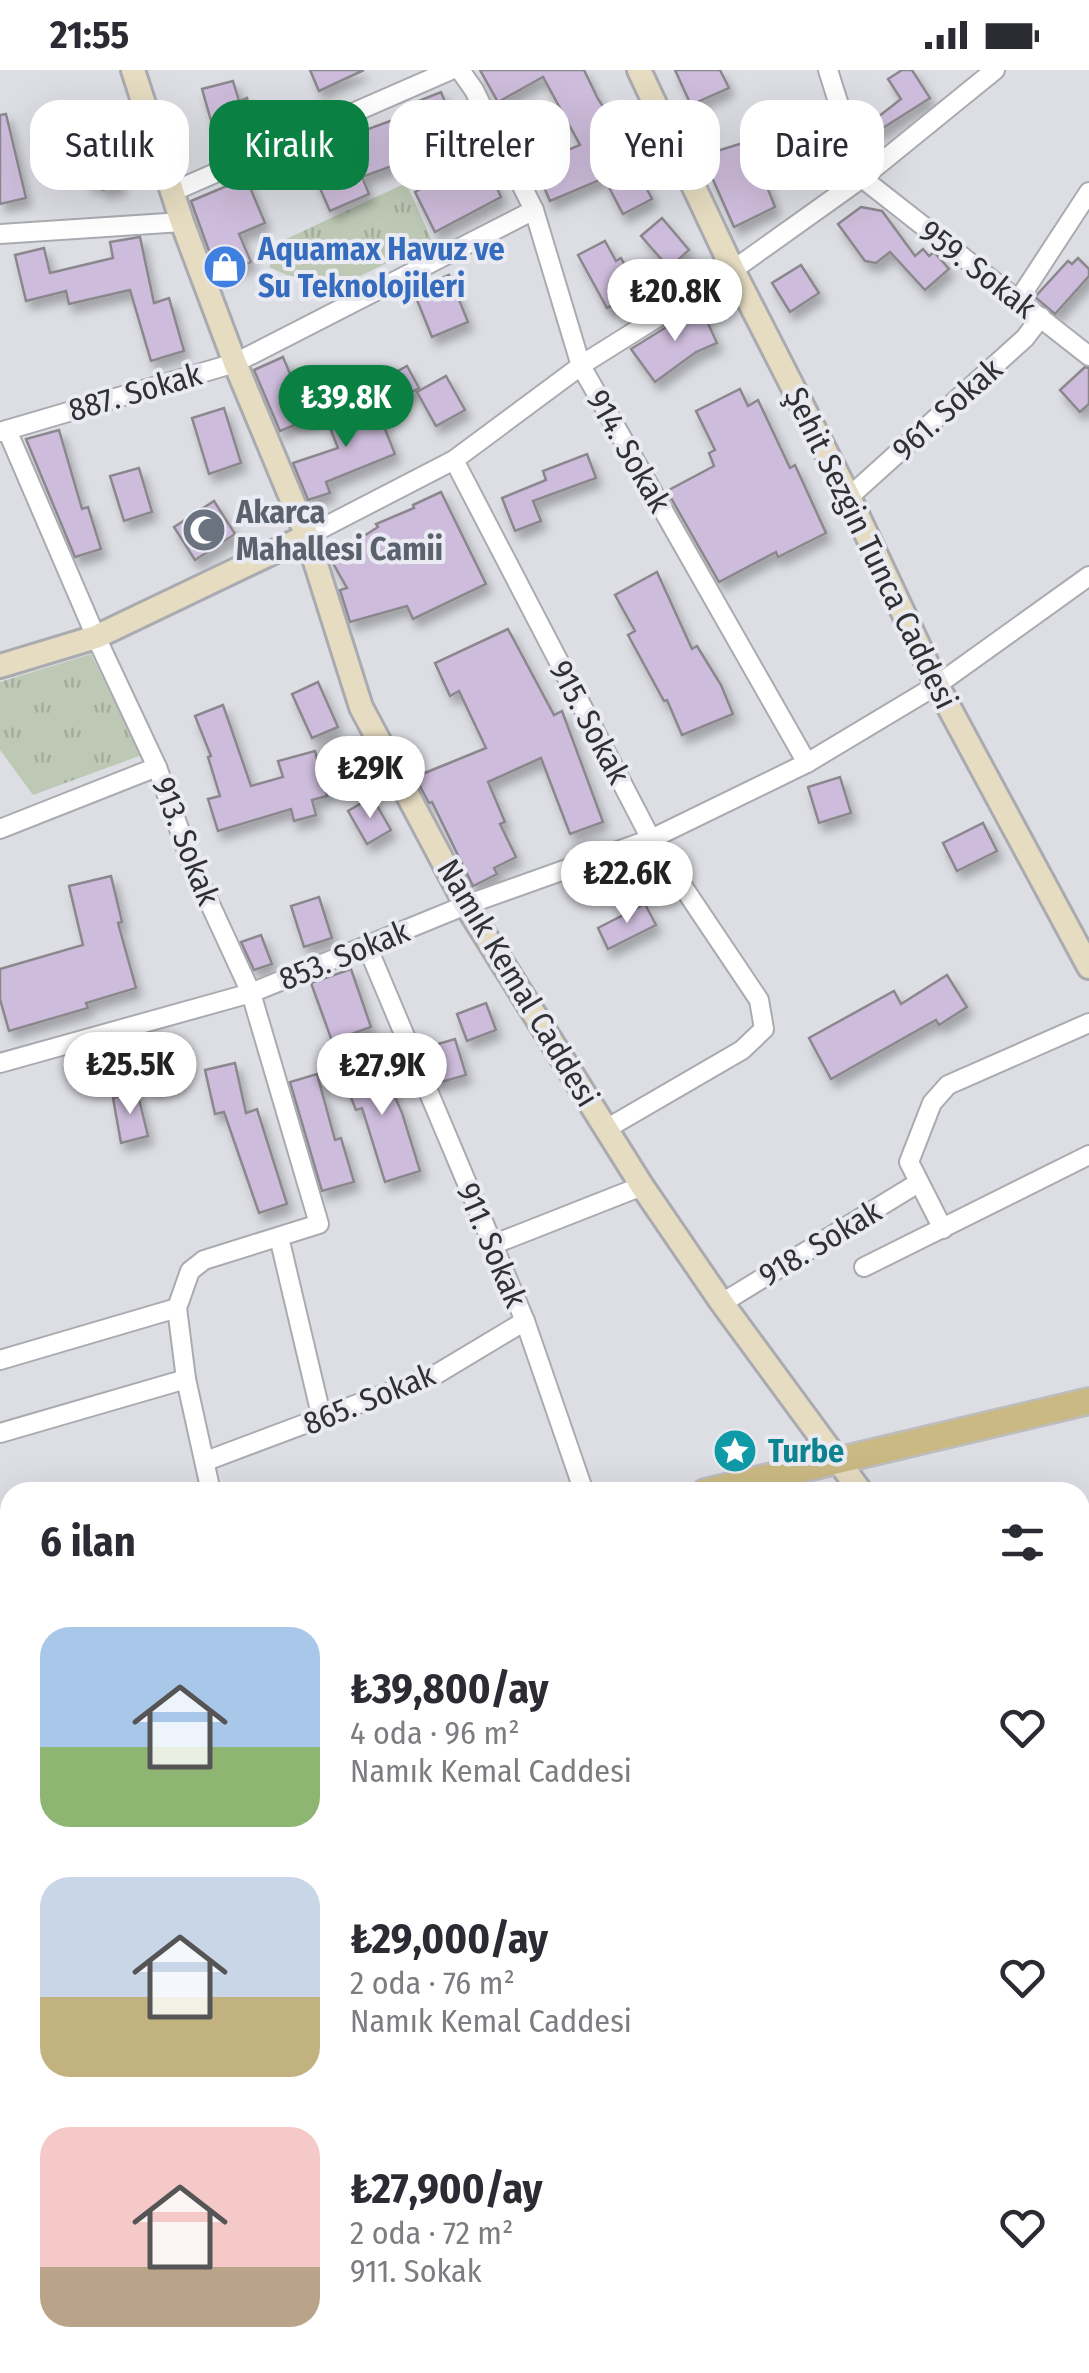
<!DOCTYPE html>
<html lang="tr">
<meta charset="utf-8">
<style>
:root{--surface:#fff;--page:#f7f7f7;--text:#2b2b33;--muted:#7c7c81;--accent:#0b8043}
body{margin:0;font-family:"Fira Sans Condensed",sans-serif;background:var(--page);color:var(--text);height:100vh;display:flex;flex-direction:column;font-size:38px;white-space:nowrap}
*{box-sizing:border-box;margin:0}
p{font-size:32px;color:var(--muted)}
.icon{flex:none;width:55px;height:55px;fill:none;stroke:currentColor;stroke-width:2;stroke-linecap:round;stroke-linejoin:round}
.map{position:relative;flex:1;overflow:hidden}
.drawer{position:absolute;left:0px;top:1412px;width:1090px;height:892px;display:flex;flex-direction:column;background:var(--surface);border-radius:30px 30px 0 0;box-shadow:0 10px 40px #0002}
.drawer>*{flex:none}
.top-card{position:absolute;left:30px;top:30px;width:1030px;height:90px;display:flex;gap:20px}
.price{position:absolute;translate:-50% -85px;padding:0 22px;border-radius:35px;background:#fff;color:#222;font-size:32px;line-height:65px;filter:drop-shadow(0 2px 5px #0008)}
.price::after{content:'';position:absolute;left:50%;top:60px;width:30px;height:22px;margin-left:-15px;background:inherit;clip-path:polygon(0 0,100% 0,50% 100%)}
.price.on{background:var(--accent);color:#fff}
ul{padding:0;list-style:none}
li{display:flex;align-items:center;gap:30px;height:250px;padding:0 40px}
li span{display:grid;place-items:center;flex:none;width:280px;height:200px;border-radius:30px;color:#555}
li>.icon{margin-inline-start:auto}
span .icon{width:120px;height:120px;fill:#fffc;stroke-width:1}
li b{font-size:42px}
h2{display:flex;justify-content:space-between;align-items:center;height:120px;padding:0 40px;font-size:42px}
.chip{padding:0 35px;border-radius:30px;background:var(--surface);box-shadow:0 10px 40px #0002;font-size:35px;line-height:90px}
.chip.on{background:var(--accent);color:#fff}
.status{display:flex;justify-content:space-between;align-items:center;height:70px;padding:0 50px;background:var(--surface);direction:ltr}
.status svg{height:28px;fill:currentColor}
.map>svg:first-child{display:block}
.grass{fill:url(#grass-tufts)}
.building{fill:#cdbcdb;stroke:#8b888d;stroke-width:2.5;filter:url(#shadow)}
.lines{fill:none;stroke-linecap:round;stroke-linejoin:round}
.street-casing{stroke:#aaabb1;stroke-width:22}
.secondary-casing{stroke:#aaabb1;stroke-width:28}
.primary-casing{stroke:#bdbdbe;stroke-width:30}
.street{stroke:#fff;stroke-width:18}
.secondary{stroke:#e5dcc1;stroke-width:22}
.primary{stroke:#cab983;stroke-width:25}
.labels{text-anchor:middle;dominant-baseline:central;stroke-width:8;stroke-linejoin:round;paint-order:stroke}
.shop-label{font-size:32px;font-weight:bold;fill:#366cbe;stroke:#eaebf2;text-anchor:start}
.street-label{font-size:32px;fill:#313134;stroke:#eaebf2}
.worship-label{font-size:32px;font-weight:bold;fill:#5b616d;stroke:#eaebf2;text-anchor:start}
.culture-label{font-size:32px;font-weight:bold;fill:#0d838f;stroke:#eaebf2;text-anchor:start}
</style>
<div class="status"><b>21:55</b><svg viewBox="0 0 49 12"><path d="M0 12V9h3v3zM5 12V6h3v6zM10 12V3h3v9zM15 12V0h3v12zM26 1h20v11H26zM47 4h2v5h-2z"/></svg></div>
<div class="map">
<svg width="1089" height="2303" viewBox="0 0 1089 2303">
<defs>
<pattern id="grass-tufts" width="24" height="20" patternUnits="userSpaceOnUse" patternTransform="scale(2.5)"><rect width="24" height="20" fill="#bdc9b5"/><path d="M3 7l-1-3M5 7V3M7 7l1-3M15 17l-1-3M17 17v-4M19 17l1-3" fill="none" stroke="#a3ad9c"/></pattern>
<filter id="shadow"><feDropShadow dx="5" dy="8" stdDeviation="5" flood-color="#0004"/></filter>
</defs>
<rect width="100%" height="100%" fill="#dddee4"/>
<g class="grass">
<polygon points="406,113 432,171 340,216 287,205 269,197 284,170"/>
<polygon points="91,584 142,685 33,725 0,680 0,612"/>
</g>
<g class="building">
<polygon points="310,0 364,0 319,21"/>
<polygon points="480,0 584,0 598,29 626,71 623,72 652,129 623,144 604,108 550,131 534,94 580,75 543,7 498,32"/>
<polygon points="675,0 720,0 729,18 691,35"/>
<polygon points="902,0 912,0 930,28 875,63 869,54 901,29 888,9"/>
<polygon points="233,11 239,31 247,28 253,51 214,61 202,19"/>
<polygon points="441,22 463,76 475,71 501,127 435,162 415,122 445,107 431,75 406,85 408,90 362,107 369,124 330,141 304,82 343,65 344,68 404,46 401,38"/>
<polygon points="6,44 26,128 0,134 0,45"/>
<polygon points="106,58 121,116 102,120 100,112 89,115 77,65"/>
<polygon points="749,71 775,137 734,157 711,105 716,101 713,98 709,100 704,85"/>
<polygon points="246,108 265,153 239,164 251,192 218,206 191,131"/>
<polygon points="861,137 882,141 915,186 923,179 929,186 934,182 949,199 925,220 890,182 876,193 865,191 838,154"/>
<polygon points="662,148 689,180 669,198 641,166"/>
<polygon points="140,167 154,233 169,228 184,281 151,291 130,220 69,234 66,221 26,231 15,185 44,178 50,203 113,188 110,172"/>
<polygon points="605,171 616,191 621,188 638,220 607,238 578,185"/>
<polygon points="1078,188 1089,199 1089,206 1055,244 1035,227 1068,191 1072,194"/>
<polygon points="801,195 819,223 790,242 772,213"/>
<polygon points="449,205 468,252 432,267 413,220"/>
<polygon points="700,236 717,273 696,282 655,312 631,279"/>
<polygon points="283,287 296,318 308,313 321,344 280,361 254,300"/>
<polygon points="407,296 419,318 397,330 385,308"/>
<polygon points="1085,297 1089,298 1089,334 1080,342 1060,320"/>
<polygon points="446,306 465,340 436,356 417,322"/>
<polygon points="740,319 748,336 758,330 790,398 795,395 826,463 778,487 776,482 719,512 667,421 714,396 709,383 715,380 696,341"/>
<polygon points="374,332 395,384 326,412 330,423 308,430 293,393 338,378 327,350"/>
<polygon points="224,338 241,393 209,404 192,348"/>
<polygon points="59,360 82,439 88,437 101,479 75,487 26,369"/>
<polygon points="587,384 596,408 533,431 541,451 515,461 502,428 546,410 543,401"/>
<polygon points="139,398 152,442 124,451 110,406"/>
<polygon points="441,422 486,514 413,549 407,536 350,552 340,520 347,518 330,488 378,457 376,454 414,438 413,435"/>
<polygon points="214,431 235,464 195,490 174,457"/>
<polygon points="657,502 692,579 697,576 721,615 733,644 682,665 667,630 664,631 628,565 635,561 615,525"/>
<polygon points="508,559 554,645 562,641 603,752 570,764 541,688 488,712 505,752 500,754 516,787 494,798 497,804 473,816 432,732 429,733 415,707 486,678 459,621 450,626 435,593"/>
<polygon points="318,612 338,657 312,668 292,624"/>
<polygon points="223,635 251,716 283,707 278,691 315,681 327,726 312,730 316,745 294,751 291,739 218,761 208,729 220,726 208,687 211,686 195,646"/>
<polygon points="840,707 851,743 819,753 808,717"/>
<polygon points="372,727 391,760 367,774 348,741"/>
<polygon points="983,753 997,781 957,801 943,773"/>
<polygon points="111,806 122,852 118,853 136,918 86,933 88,938 9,961 0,929 0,899 83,875 69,816"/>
<polygon points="319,827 332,868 304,877 291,836"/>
<polygon points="645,834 656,855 608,879 598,858"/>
<polygon points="261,865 272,894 254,900 241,872"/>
<polygon points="351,899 371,957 332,971 311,913"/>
<polygon points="947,905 967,937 939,955 936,950 831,1009 809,968 894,921 901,934"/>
<polygon points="486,933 496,960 467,971 457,944"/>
<polygon points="168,964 179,1011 150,1018 139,971"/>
<polygon points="455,969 466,1005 438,1013 424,978"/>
<polygon points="377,986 402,1043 420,1101 385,1112 362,1038 356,1040 340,1001"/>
<polygon points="235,993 246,1043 257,1039 287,1134 259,1143 224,1042 215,1044 205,1000"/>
<polygon points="317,1004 335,1070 341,1068 354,1112 322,1121 290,1012"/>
<polygon points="137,1021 148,1066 121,1073 113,1028"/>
</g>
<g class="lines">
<defs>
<g id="street">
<polyline points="460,0 474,20 534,140 581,296 807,693"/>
<polyline points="828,0 862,108 1089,286"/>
<polyline points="172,122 451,0"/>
<polyline points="0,164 182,152"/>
<polyline points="1019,229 1089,122"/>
<polyline points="7,360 96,567 157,697 192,795 251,923 319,1154 204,1190 190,1201 177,1238 186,1309 211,1422"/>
<polyline points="0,362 235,293 534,140"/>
<polyline points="454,390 651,769 759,930 764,959 742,980 606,1059"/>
<polyline points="849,427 1025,268 1041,247"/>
<polyline points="307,466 454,390 586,292 733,200 862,108 995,0"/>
<polyline points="0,759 157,697"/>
<polyline points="367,876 525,1251 584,1422"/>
<polyline points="0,993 251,923 466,835 651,769 807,693 937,615 1089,506"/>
<polyline points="943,1159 909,1092 932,1033 948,1015 1089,953"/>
<polyline points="279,1167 322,1349"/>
<polyline points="492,1175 642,1116"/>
<polyline points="864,1197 1089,1085"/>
<polyline points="722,1233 918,1113"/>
<polyline points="0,1290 177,1238"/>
<polyline points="0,1363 186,1309"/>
<polyline points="206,1391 435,1305 525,1251"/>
<polyline points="1080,1573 1089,1569"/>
<polyline points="0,1743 10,1740"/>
<polyline points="1080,1925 1089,1918"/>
<polyline points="0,1994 10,1991"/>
<polyline points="1080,2113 1089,2110"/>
<polyline points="1016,2295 1018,2303"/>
</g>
<g id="secondary">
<polyline points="133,0 182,152 235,293 307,466 361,637 466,835 642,1116 722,1233 861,1422"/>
<polyline points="639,0 733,200 849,427 937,615 1089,897"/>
<polyline points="0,596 96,567 307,466"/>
<polyline points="1080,1757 1089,1772"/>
</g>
<g id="primary">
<polyline points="705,1422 1089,1331"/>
<polyline points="0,1587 10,1584"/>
</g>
</defs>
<use href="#street" class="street-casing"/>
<use href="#secondary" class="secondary-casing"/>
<use href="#primary" class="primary-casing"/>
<use href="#street" class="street"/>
<use href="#secondary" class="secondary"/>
<use href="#primary" class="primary"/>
</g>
<defs>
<symbol id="shop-disc" viewBox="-11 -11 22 22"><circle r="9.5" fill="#3f7fe0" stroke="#eaebf2"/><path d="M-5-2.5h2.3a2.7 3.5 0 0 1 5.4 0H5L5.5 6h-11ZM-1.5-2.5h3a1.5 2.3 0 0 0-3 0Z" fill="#fff"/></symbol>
<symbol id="mosque-disc" viewBox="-11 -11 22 22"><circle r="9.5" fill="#6b7280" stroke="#eaebf2"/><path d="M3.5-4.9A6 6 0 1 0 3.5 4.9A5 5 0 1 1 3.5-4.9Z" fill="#fff"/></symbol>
<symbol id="sight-disc" viewBox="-11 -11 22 22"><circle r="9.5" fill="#0f9aa8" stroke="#eaebf2"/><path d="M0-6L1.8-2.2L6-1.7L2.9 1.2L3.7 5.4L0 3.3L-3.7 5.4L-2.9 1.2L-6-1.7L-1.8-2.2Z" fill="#fff"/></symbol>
</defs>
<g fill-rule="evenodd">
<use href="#shop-disc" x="200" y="172" width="50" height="50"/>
<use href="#mosque-disc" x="179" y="435" width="50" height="50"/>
<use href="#sight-disc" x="710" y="1356" width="50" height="50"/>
</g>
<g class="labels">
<g class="shop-label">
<text x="258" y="179">Aquamax Havuz ve<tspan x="258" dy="37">Su Teknolojileri</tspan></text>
</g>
<g class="street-label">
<text transform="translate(978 199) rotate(38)">959. Sokak</text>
<text transform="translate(135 322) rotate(-16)">887. Sokak</text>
<text transform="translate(947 339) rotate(-42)">961. Sokak</text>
<text transform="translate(629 381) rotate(60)">914. Sokak</text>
<text transform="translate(871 478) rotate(64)">Şehit Sezgin Tunca Caddesi</text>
<text transform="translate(590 652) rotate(62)">915. Sokak</text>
<text transform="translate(186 771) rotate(69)">913. Sokak</text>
<text transform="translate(344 885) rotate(-22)">853. Sokak</text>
<text transform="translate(518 913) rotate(59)">Namık Kemal Caddesi</text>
<text transform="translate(820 1173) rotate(-31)">918. Sokak</text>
<text transform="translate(492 1175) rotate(67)">911. Sokak</text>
<text transform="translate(369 1329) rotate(-22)">865. Sokak</text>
</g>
<g class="worship-label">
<text x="236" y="442">Akarca<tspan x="236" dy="37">Mahallesi Camii</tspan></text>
</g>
<g class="culture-label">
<text x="768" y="1381">Turbe</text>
</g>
</g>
</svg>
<b class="price" style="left:675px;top:274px">₺20.8K</b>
<b class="price on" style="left:346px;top:380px">₺39.8K</b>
<b class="price" style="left:370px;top:751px">₺29K</b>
<b class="price" style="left:627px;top:856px">₺22.6K</b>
<b class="price" style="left:130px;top:1047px">₺25.5K</b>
<b class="price" style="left:382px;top:1048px">₺27.9K</b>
<div class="top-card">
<a class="chip">Satılık</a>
<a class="chip on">Kiralık</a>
<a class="chip">Filtreler</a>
<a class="chip">Yeni</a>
<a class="chip">Daire</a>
</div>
<section class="drawer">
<h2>6 ilan<svg class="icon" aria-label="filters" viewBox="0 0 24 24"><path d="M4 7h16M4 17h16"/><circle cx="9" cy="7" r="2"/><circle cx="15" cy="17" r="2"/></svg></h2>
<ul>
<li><span style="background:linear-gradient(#a9c7e8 60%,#8fb573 0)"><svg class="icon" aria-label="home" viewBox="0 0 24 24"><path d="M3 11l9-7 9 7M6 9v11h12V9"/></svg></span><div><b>₺39,800/ay</b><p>4 oda · 96 m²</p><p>Namık Kemal Caddesi</p></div><svg class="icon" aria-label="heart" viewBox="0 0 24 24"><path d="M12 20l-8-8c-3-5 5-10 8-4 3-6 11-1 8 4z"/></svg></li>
<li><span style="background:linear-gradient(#c9d6e8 60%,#c2b280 0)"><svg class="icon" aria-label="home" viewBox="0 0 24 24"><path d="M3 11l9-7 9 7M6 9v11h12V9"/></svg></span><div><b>₺29,000/ay</b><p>2 oda · 76 m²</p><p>Namık Kemal Caddesi</p></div><svg class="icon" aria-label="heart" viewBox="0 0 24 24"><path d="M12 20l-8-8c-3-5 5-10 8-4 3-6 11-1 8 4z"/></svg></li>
<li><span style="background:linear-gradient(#f6c9c9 70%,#b9a48a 0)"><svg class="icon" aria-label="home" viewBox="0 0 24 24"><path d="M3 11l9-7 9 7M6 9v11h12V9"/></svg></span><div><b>₺27,900/ay</b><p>2 oda · 72 m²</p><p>911. Sokak</p></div><svg class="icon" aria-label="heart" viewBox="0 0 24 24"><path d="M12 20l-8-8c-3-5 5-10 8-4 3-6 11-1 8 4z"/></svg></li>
</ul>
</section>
</div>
